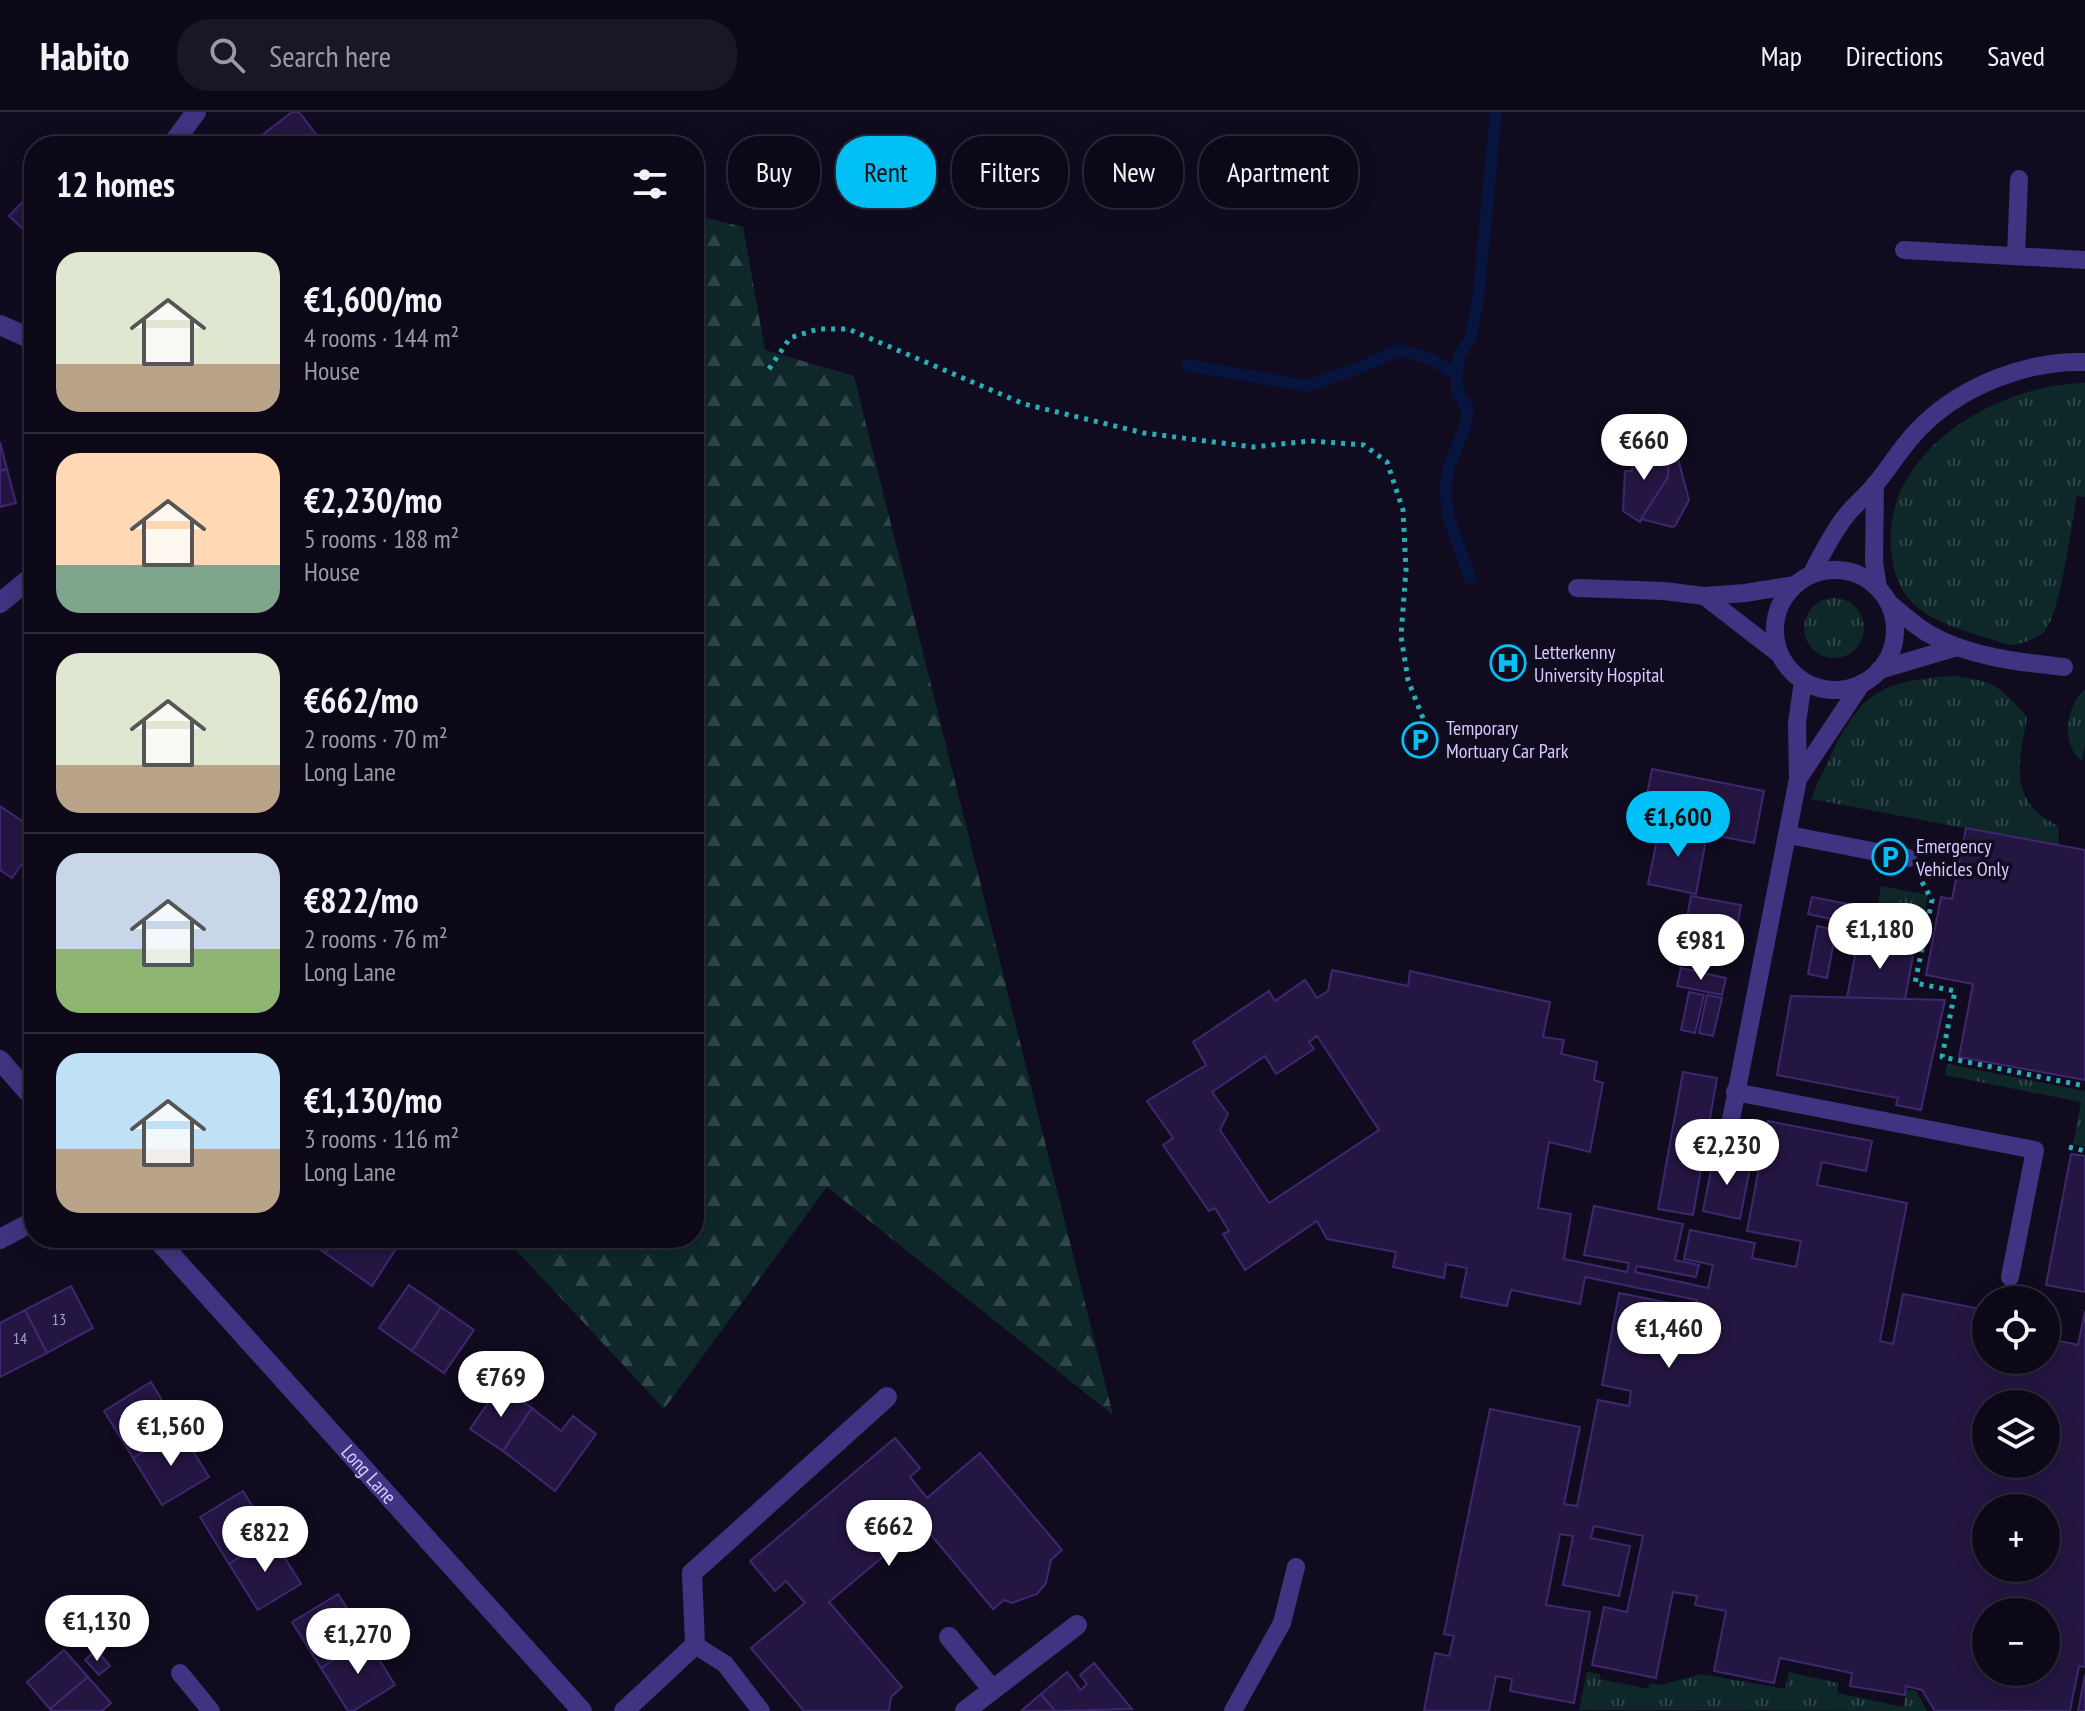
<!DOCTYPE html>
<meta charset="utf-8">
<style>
:root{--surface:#0d0818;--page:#1b1625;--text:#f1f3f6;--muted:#9a9aa2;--line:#2d2937;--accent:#00c0f5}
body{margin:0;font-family:"PT Sans Narrow",sans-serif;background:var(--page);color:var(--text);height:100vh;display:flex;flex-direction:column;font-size:30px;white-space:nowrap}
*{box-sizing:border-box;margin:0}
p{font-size:26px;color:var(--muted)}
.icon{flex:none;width:44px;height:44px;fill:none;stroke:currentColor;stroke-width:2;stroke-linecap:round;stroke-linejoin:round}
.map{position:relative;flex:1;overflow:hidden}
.drawer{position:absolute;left:24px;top:24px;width:680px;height:1112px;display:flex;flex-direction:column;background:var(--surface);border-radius:32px;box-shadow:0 4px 20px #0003,0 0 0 2px var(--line)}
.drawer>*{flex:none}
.top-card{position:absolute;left:728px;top:24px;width:760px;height:72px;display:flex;gap:16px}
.controls{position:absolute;left:1972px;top:1174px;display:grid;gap:16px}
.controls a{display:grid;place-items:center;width:88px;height:88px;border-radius:50%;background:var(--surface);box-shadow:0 4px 20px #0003,0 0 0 2px var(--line);font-size:40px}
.price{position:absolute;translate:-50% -68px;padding:0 18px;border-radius:28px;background:#fff;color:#222;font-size:26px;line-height:52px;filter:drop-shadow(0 2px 4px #0008)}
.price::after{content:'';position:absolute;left:50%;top:48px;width:24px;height:18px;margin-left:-12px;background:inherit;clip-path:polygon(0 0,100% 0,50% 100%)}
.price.selected{background:var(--accent);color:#111}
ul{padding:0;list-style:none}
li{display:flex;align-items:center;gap:24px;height:200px;padding:0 32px}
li+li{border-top:2px solid var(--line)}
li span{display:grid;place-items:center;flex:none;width:224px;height:160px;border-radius:24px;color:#555}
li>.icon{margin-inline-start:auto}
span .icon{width:96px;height:96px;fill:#fffc;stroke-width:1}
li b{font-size:34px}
h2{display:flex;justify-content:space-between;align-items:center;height:96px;padding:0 32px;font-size:34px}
.tag{padding:0 28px;border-radius:32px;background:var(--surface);box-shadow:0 4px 20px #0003,0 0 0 2px var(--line);font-size:28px;line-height:72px}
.tag.selected{background:var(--accent);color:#111}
header{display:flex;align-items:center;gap:48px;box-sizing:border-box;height:112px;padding:0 40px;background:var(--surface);border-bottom:2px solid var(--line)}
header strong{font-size:38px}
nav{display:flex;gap:44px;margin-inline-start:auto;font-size:28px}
.search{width:560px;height:72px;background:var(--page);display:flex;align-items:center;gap:20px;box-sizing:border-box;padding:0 28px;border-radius:32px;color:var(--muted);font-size:30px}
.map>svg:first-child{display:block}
.grass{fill:url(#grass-tufts)}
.forest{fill:url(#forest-firs)}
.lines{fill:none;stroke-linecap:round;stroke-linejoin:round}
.stream{stroke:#06143e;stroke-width:12}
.building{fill:#241642;stroke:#3e276f;stroke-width:2;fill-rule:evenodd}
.path{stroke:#27aeb7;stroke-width:5;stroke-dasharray:4 6;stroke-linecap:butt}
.lane{stroke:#403482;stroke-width:18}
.street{stroke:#403482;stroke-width:20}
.labels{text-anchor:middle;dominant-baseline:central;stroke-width:7;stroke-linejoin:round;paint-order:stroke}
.number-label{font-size:16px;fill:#aa9dd0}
.poi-label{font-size:20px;fill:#d7caff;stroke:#110b20;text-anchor:start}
.street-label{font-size:20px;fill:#d7caff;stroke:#110b20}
</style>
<header>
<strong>Habito</strong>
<div class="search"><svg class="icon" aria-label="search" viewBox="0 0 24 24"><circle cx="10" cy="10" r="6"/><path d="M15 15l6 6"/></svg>Search here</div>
<nav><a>Map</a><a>Directions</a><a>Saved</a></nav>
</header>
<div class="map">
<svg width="2085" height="1599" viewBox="0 0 2085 1599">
<defs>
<pattern id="grass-tufts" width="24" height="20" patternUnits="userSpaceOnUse" patternTransform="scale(2)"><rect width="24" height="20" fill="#0e282a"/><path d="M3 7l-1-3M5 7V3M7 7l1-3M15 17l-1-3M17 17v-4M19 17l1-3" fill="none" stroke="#30464a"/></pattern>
<pattern id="forest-firs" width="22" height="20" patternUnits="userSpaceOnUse" patternTransform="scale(2)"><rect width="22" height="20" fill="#0e282a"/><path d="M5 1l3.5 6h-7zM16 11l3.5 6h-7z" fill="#30464a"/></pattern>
</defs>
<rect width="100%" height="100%" fill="#110b20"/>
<g class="grass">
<path d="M2085 271V385L2077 384C2071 415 2061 498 2045 519 2040 525 2020 533 2012 533 2005 533 1995 528 1988 526 1965 519 1935 511 1916 494 1898 478 1892 457 1891 434 1885 337 1999 272 2085 271Z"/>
<circle cx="1834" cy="516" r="30"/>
<path d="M1954 564C1995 569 2001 575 2027 605 2022 635 2011 671 2033 696 2039 704 2050 708 2058 715L2059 734 1811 687C1817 671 1825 657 1832 641 1862 578 1886 568 1954 564Z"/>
<path d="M2085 577V632L2082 649C2060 633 2066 594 2085 577Z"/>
<polygon points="1881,774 1928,783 1920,825 1873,817"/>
<polygon points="1947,952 2085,979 2085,1035 2073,1032 2081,990 1945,963"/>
<polygon points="1587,1560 1600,1562 1600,1567 1648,1577 1650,1571 1661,1573 1701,1562 1785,1577 1789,1560 1838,1571 1838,1581 1903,1595 1907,1577 1916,1579 1927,1599 1579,1598"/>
</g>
<polygon class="forest" points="694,103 743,115 765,238 854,264 1113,1303 827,1075 664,1297 505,1126 694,1126"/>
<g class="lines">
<g class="stream">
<polyline points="1187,253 1307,274 1359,256 1399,238 1431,247 1457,263"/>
<polyline points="1470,466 1448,404 1445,377 1449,355 1466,312 1468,298 1457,278 1457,263 1459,244 1470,227 1478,189 1496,0"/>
</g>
</g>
<g class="building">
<polygon points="292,0 299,0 325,34 248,34"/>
<polygon points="34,78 34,127 9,104"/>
<polygon points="0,330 7,357 0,359"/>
<polygon points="1633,339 1669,341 1668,365 1640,410 1623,399 1625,359 1632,359"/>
<polygon points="1669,342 1677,343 1689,388 1675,414 1672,415 1641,407 1668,365"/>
<polygon points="7,357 16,391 0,395 0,359"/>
<polygon points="1652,657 1764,679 1754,731 1642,709"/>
<polygon points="0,694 34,717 34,735 12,766 0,758"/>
<polygon points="1660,712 1707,722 1696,782 1648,772"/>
<polygon points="1966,716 2085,738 2085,968 1959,945 1973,872 1926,863 1941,785 1952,787"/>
<polygon points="1691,784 1741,793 1731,848 1681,838"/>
<polygon points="1812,785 1858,794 1854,812 1808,802"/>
<polygon points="1817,814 1836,818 1827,866 1808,862"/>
<polygon points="1858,827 1914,837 1905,888 1847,886"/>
<polygon points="1681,856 1726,866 1722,883 1677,874"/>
<path d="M1332 858 1408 874 1410 859 1550 890 1543 925 1564 928 1561 942 1597 950 1594 968 1603 971 1590 1040 1549 1030 1538 1096 1571 1102 1564 1147 1627 1160 1629 1151 1584 1143 1594 1094 1683 1112 1675 1148 1699 1153 1696 1165 1637 1154 1635 1160 1708 1176 1713 1153 1684 1147 1690 1118 1755 1131 1752 1146 1796 1155 1801 1129 1747 1119 1768 1009 1872 1029 1866 1059 1822 1050 1817 1073 1907 1091 1880 1229 1893 1232 1903 1182 1986 1198V1248H1991V1252L2009 1255 2011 1248H2046V1226L2078 1233 2085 1199V1555L2079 1554 2070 1599H1935L1922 1578 1906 1574 1905 1583 1850 1574 1852 1561 1780 1546 1774 1571 1714 1559 1726 1499 1695 1493 1697 1484 1673 1480 1656 1566 1592 1553 1604 1495 1627 1500 1643 1424 1594 1414 1591 1426 1630 1434 1619 1484 1563 1473 1573 1424 1560 1422 1546 1493 1590 1500 1574 1591 1510 1579 1512 1567 1496 1564 1489 1599H1424L1435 1541 1449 1544 1454 1524 1444 1522 1490 1297 1580 1315 1564 1392 1577 1394 1598 1288 1629 1294 1631 1279 1602 1273 1619 1181 1695 1196 1697 1188 1585 1165 1580 1192 1511 1178 1507 1194 1461 1185 1467 1156 1446 1152 1444 1166 1393 1155 1396 1140 1327 1127 1317 1109 1245 1158 1223 1122 1229 1119 1215 1096 1209 1099 1163 1033 1173 1026 1147 989 1206 953 1193 930 1269 879 1275 889 1305 868 1317 886 1328 879ZM1317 924 1379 1018 1269 1091 1220 1018 1228 1002 1212 980 1265 944 1276 962 1314 937 1309 930ZM1986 1292H2046V1352H1986ZM1986 1396H2046V1456H1986ZM1986 1500H2046V1560H1986Z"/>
<polygon points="1689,880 1704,883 1695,921 1681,918"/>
<polygon points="1707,883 1722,886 1713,924 1699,921"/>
<polygon points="1791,884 1945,888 1921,998 1896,993 1898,986 1777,963"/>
<polygon points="1683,960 1717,966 1693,1103 1658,1097"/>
<polygon points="2071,1042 2085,1044 2085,1180 2046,1173"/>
<polygon points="1714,1043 1751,1051 1740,1107 1703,1099"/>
<polygon points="303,1126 336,1126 325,1141"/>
<polygon points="336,1126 397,1126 401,1129 372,1174 325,1141"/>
<polygon points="409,1173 441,1195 412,1239 379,1216"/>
<polygon points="71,1174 93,1216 47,1241 25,1198"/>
<polygon points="441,1195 474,1218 444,1261 412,1239"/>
<polygon points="25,1198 47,1241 0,1265 0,1211"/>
<polygon points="151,1270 180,1318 133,1346 104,1299"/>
<polygon points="500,1274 532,1296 503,1339 470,1317"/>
<polygon points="532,1296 561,1319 573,1304 596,1322 555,1379 503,1339"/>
<polygon points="180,1318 209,1365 162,1393 133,1346"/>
<polygon points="895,1326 920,1356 910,1365 927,1386 980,1341 1062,1438 1051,1448 1046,1471 1037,1482 1012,1491 1004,1488 993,1497 922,1412 829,1490 902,1575 891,1585 889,1599 804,1599 751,1536 805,1491 786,1469 775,1479 750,1449"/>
<polygon points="243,1379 272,1425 229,1452 200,1405"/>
<polygon points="272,1425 301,1472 258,1498 229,1452"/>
<polygon points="338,1482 366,1527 321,1556 292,1510"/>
<polygon points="366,1527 395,1573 353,1599 348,1599 321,1556"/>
<polygon points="64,1538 88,1565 50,1597 27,1570"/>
<polygon points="96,1538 110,1554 99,1563 85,1548"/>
<polygon points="1094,1551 1132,1597 1055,1599 1041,1582 1067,1560 1081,1578 1087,1572 1080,1563"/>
<polygon points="2085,1563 2085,1599 2078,1599"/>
<polygon points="88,1565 111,1591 102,1599 52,1599 50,1597"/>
<polygon points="1041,1582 1055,1599 1021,1599"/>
</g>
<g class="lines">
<g class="path">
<polyline points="769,257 790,226 818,217 848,217 1024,292 1144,321 1253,335 1310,329 1364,333 1387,350 1403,398 1406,458 1401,524 1408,568 1426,614"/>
<polyline points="1922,770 1932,788 1915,871 1955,879 1942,945 2085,974"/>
<polyline points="1846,819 1923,834"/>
<polyline points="2069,1035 2085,1039"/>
</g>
<g class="lane">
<polyline points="1904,138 2085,148"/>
<polyline points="2016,144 2019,67"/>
<polyline points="1875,372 1874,450 1878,476"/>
<circle cx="1835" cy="518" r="60"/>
<path d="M1811 463C1821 444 1831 423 1845 405 1853 394 1865 385 1874 374 1891 354 1904 330 1924 312 1964 273 2029 248 2085 250"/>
<polyline points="1577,476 1664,479 1704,484 1745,481 1795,473"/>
<polyline points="1704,484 1779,542"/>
<path d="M1888 490C1901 501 1914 513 1929 522 1969 545 2019 550 2064 555"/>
<polyline points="1879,558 1957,535"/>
<polyline points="1798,667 1862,571"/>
<polyline points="1789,723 1908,746"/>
<polyline points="1735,980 2035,1038 2010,1165"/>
<polyline points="1725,1038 1798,667 1797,611 1803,569"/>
<polyline points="695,1533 725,1552 761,1599"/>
<polyline points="180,1561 211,1599"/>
<polyline points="1233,1599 1282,1511 1296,1455"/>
</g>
<g class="street">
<polyline points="171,34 196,0"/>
<polyline points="0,213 34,228"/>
<polyline points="0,491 34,463"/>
<polyline points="0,948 34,987"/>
<path id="s1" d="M156 1126 582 1599"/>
<polyline points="0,1127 34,1109"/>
<polyline points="949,1525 992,1577"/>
<polyline points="624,1599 695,1533 692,1461 887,1285"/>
<polyline points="965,1599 1077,1513"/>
</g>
</g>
<defs>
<symbol id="hospital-ring" viewBox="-11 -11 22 22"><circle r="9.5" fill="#110b20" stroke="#00c0f5" stroke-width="1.5"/><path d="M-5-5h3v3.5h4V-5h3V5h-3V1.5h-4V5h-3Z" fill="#00c0f5"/></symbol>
<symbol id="parking-ring" viewBox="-11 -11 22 22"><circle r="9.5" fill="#110b20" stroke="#00c0f5" stroke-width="1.5"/><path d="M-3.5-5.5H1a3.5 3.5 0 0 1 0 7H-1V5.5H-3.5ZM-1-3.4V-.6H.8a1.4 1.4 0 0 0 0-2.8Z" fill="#00c0f5"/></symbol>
</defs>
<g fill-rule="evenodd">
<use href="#hospital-ring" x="1488" y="531" width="40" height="40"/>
<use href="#parking-ring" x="1400" y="608" width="40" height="40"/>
<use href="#parking-ring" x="1870" y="725" width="40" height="40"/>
</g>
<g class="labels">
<g class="number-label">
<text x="59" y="1207">13</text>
<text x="20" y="1226">14</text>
</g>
<g class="poi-label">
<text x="1534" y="540">Letterkenny<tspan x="1534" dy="23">University Hospital</tspan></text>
<text x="1446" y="616">Temporary<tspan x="1446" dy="23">Mortuary Car Park</tspan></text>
<text x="1916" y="734">Emergency<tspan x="1916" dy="23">Vehicles Only</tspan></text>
</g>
<g class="street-label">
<text stroke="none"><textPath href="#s1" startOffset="318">Long Lane</textPath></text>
</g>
</g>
</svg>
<div class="controls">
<a><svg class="icon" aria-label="locate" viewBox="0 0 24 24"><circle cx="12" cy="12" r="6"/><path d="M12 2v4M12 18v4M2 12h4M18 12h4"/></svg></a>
<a><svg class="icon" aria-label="layers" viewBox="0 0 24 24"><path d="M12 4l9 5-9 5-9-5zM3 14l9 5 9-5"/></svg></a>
<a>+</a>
<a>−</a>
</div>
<b class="price" style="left:1644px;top:370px">€660</b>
<b class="price selected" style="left:1678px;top:747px">€1,600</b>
<b class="price" style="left:1880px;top:859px">€1,180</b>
<b class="price" style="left:1701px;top:870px">€981</b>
<b class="price" style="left:1727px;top:1075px">€2,230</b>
<b class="price" style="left:1669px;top:1258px">€1,460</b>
<b class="price" style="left:501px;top:1307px">€769</b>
<b class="price" style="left:171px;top:1356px">€1,560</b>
<b class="price" style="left:889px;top:1456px">€662</b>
<b class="price" style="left:265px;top:1462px">€822</b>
<b class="price" style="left:97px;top:1551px">€1,130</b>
<b class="price" style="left:358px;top:1564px">€1,270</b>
<div class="top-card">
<a class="tag">Buy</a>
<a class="tag selected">Rent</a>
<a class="tag">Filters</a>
<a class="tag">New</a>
<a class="tag">Apartment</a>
</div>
<section class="drawer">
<h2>12 homes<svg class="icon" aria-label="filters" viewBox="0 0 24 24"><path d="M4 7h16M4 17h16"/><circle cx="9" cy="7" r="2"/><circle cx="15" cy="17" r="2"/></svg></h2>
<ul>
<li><span style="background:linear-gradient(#dfe7d0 70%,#b9a48a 0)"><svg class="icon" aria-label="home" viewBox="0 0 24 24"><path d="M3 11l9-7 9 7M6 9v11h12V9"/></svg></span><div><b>€1,600/mo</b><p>4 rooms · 144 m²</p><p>House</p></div></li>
<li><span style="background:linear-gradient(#ffd9b3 70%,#7fa58c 0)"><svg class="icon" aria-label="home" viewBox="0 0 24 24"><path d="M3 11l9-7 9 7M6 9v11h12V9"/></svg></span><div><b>€2,230/mo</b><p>5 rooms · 188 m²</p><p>House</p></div></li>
<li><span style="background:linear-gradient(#dfe7d0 70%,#b9a48a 0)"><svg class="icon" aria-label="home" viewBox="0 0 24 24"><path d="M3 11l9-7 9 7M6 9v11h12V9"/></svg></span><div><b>€662/mo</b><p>2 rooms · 70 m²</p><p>Long Lane</p></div></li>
<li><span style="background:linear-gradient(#c9d6e8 60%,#8fb573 0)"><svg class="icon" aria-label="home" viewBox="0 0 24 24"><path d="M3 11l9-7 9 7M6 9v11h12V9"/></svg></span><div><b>€822/mo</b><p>2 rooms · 76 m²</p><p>Long Lane</p></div></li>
<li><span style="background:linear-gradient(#bfe0f5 60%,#b9a48a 0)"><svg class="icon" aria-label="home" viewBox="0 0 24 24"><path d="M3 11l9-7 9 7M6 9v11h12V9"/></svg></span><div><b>€1,130/mo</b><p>3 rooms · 116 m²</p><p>Long Lane</p></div></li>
</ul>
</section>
</div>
